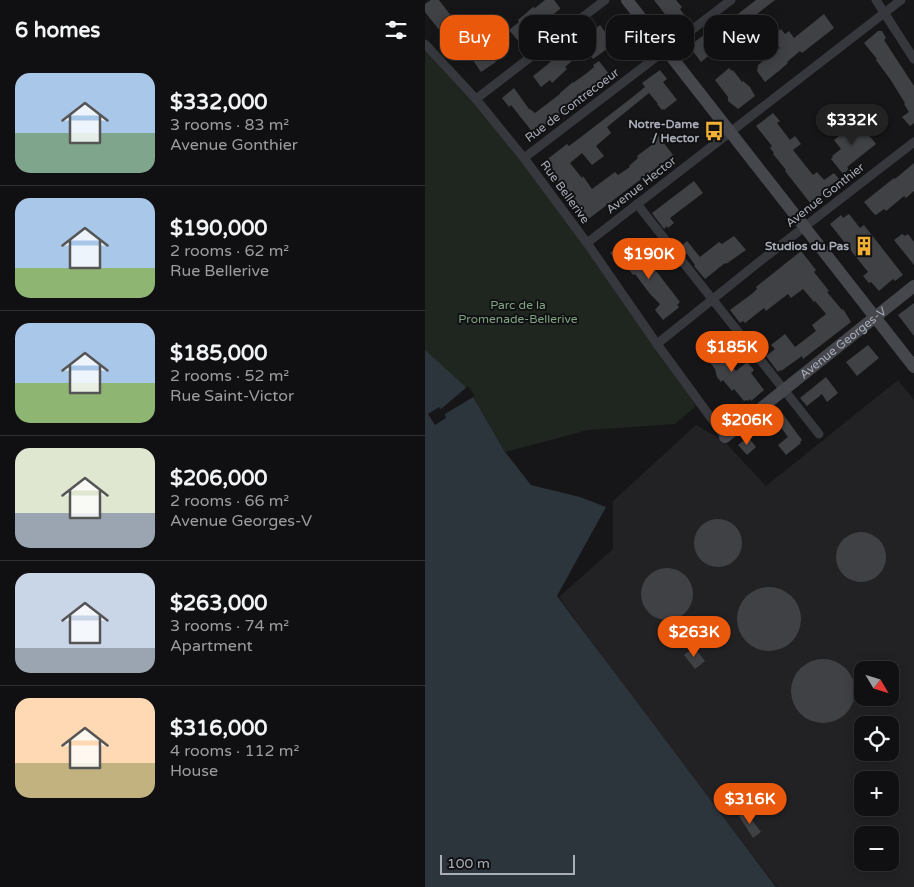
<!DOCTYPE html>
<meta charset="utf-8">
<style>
:root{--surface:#101012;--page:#1e1e20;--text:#f1f3f6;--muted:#9c9d9f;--line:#303032;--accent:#ea580c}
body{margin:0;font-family:"Varela Round",sans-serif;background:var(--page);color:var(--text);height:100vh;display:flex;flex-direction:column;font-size:19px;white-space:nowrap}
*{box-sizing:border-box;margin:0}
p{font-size:16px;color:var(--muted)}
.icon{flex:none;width:28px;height:28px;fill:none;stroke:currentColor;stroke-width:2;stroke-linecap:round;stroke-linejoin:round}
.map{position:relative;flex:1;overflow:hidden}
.panel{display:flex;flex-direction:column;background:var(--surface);width:425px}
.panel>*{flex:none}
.guide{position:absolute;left:15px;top:15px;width:399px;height:45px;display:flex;gap:10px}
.needle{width:32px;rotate:128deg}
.controls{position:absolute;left:429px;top:661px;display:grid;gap:10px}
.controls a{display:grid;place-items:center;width:45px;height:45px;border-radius:10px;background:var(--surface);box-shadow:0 2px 12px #0003,0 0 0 1px var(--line);font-size:25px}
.scale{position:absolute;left:15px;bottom:12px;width:135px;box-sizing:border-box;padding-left:5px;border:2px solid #a8adb8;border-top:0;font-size:14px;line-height:18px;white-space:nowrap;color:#a8adb8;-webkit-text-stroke:4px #111113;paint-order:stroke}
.price{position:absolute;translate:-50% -42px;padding:0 11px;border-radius:18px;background:var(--accent);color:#fff;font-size:16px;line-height:32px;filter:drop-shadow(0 1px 2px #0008)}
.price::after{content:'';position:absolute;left:50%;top:30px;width:15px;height:11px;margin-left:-8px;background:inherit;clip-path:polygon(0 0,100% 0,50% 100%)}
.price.on{background:#222;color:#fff}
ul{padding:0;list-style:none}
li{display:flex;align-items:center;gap:15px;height:125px;padding:0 15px}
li+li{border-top:1px solid var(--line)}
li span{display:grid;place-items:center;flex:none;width:140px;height:100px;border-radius:15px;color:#555}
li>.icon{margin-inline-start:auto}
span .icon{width:60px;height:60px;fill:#fffc;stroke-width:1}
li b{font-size:21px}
h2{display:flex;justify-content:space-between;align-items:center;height:60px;padding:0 15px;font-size:21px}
.tag{padding:0 18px;border-radius:15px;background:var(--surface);box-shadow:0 2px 12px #0003,0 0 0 1px var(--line);font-size:18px;line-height:45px}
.tag.on{background:var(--accent);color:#fff}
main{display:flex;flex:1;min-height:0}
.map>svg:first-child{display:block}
.built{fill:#222225;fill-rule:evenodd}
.green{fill:#1e261f}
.water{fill:#2c353c}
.pier{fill:#161618}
.building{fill:#404145}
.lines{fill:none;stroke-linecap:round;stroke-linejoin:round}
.street{stroke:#37383d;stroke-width:9}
.secondary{stroke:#45474d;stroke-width:12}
.labels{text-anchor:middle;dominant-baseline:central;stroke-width:4;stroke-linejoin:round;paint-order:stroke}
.street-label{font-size:12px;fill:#a8adb8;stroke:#111113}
.poi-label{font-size:12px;font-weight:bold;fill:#a8adb8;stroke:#111113;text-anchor:end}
.park-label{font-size:12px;fill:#7fa381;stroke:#111113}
</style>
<main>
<section class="panel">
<h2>6 homes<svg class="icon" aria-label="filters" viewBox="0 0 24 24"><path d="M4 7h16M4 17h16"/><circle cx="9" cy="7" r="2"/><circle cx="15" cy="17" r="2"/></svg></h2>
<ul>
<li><span style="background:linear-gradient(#a9c7e8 60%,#7fa58c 0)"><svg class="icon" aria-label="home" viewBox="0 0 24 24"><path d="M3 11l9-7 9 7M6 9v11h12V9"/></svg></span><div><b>$332,000</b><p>3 rooms · 83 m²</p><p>Avenue Gonthier</p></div></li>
<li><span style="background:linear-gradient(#a9c7e8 70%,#8fb573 0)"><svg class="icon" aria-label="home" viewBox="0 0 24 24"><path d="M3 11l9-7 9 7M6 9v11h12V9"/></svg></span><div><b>$190,000</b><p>2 rooms · 62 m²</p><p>Rue Bellerive</p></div></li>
<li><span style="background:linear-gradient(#a9c7e8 60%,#8fb573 0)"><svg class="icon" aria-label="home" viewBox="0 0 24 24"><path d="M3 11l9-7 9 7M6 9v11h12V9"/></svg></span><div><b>$185,000</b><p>2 rooms · 52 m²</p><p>Rue Saint-Victor</p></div></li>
<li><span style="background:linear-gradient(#dfe7d0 65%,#9aa5b1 0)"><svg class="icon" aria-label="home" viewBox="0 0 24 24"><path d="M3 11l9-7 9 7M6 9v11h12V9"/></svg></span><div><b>$206,000</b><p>2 rooms · 66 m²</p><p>Avenue Georges-V</p></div></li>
<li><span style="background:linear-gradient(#c9d6e8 75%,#9aa5b1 0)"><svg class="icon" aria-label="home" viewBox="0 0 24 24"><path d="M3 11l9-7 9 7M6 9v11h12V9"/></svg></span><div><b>$263,000</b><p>3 rooms · 74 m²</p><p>Apartment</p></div></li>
<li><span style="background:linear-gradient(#ffd9b3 65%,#c2b280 0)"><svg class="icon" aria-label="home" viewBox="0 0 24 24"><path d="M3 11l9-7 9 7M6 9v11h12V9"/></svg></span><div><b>$316,000</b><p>4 rooms · 112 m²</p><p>House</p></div></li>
</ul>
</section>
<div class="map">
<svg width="489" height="887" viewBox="0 0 489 887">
<rect width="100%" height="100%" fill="#161618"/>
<path class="built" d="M473 380 489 400V887H352L225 721 134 597 188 549V501L271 425 298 440 341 486ZM438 670H465V698H438ZM438 725H465V752H438ZM438 780H465V808H438ZM438 835H465V862H438Z"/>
<path class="green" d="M0 47C33 84 66 120 96 159 159 238 214 323 271 406L250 424 163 430 80 452 44 390 0 356Z"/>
<polygon class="water" points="0,350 44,390 80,452 106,485 155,497 181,507 132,596 351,887 0,887"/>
<polygon class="pier" points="43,386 50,396 20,414 21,418 10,425 3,414 14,407 16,409"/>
<g class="building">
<polygon points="6,0 14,0 33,25 35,23 52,45 57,42 71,62 56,72 41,50 36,54 25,40 20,35 19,36 0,12 0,4"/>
<polygon points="120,0 129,0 135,8 135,9 120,21 121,22 118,25 95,43 84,30 94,22 93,20 99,15 108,7 110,8"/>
<polygon points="229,0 251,0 257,7 255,9 260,16 258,17 260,19 246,30 239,21 243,18"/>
<polygon points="331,0 350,0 332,14 335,17 310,37 300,24"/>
<polygon points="399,14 409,28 377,53 375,51 362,62 363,63 355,70 340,82 332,71 333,65 355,48 346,37 356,29 360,34 364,31 369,38"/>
<polygon points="175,25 189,44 168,59 163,52 159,55 157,52 140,67 142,69 127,83 125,80 116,87 108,76 122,65 137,50 148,41 148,40 156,34 159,38"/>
<polygon points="453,31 457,31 461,38 459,40 489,86 489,123 485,126 477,117 484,112 479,104 480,103 465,79 451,60 452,59 439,43"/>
<polygon points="283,32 294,47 276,62 264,46"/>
<polygon points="174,61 184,74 160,92 159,90 143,104 146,107 118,127 120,129 111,135 110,134 109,134 86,105 84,107 77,98 89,88 104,109 105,109 110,113 135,94 135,93 148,82 148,83 162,73 169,67 168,65"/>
<polygon points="304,68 307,71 308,70 317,82 318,81 325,87 330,96 313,109 303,101 303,97 290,80"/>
<polygon points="235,70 242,79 238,82 252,100 239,110 238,109 237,110 232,104 233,104 224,93 182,127 186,133 171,146 179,156 167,165 157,153 145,163 157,178 158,176 167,189 190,172 193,175 205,167 204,166 213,158 212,156 228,144 226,143 228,142 225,139 232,134 248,155 162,220 149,203 148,204 138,192 139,189 130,177 131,175 120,161 142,144 144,146 156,137 209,96 220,87 217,83"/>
<polygon points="348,113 355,121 352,123 365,140 370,136 376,144 368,150 388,175 392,172 399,180 409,173 414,179 402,188 403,190 402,191 386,204 360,171 361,170 348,154 349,153 345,148 347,146 331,126"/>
<polygon points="432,120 451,144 422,167 424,169 418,174 406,159 408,157 407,156 416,149 409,140 414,136 413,135"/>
<polygon points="489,163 489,191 481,198 479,196 461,211 459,209 451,215 449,214 439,202 469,178 470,179"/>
<polygon points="269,181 278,193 245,218 249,223 243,228 242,226 239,229 227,213"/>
<polygon points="424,214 435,228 439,225 478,275 470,281 468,279 454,291 446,282 444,283 438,276 443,272 405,224 416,215 418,218"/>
<polygon points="477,234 480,236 483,234 489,242 489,265 469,240"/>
<polygon points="309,236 321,250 301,264 300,263 280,279 269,266 270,265 262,254 261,254 255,247 262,241 275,257 294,242 297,244"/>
<polygon points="198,243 211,259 218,254 255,302 252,305 254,307 252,309 238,320 230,310 235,304 225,294 210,274 208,275 196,259 192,262 185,253 190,249 191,246 193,247"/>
<polygon points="376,251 391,270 389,272 404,291 402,292 417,310 418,309 426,322 378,359 377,356 356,371 355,370 353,372 341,356 350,349 346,345 360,334 370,347 391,331 387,325 401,314 390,301 389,302 378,289 366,298 363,294 341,311 339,308 320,323 318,321 315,323 305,310 328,293 332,289 331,287"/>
<polygon points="489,303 489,336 473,315"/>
<polygon points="289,338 297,348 294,350 311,371 322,362 329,370 326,373 339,390 326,401 325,399 323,401 322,400 319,401 309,389 307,391 298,380 296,382 292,377 290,369 281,357 280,358 275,352 276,351 275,349"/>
<polygon points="443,345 454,358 432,376 421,362"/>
<polygon points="401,377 413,393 402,402 397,394 382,406 375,398"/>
<polygon points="357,413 377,440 375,442 376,443 361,455 353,445 363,437 355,426 351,429 345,422"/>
<polygon points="323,437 331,447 322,455 313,445"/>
<circle cx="293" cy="543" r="24"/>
<circle cx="436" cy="557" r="25"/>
<circle cx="242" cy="594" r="26"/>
<circle cx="344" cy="619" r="32"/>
<polygon points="269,647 280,661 270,669 259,655"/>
<circle cx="398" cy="691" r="32"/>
<polygon points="321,812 336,832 328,838 314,816"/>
</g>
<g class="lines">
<g class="street">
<polyline points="451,0 489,59"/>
<polyline points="0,44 51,99 99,158 162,243 232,344 300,437"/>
<polyline points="51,99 180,0"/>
<polyline points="99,158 306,0"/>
<polyline points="212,204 394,434"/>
<polyline points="162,243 476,0"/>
<polyline points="232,344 334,262 489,142"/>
</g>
<g class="secondary">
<polyline points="202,0 489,367"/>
<path id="s1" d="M300 437 489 286"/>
</g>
</g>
<defs>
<symbol id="bus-bare" viewBox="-9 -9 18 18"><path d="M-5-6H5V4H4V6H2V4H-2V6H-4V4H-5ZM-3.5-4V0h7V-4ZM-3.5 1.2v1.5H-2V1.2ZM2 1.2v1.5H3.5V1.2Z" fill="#f2b134" stroke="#111113" stroke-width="2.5" paint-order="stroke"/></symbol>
<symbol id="building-bare" viewBox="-9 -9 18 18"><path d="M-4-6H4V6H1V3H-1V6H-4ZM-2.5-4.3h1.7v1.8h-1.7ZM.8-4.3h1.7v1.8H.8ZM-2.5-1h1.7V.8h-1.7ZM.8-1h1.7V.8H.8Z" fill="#f2b134" stroke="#111113" stroke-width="2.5" paint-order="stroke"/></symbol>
</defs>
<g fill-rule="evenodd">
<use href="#bus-bare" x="275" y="117" width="28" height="28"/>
<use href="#building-bare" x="425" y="232" width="28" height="28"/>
</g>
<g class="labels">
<g class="street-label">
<text transform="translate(147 105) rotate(-37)">Rue de Contrecoeur</text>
<text transform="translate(216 185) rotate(-38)">Avenue Hector</text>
<text transform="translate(140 192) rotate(54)">Rue Bellerive</text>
<text transform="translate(400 195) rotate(-38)">Avenue Gonthier</text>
<text stroke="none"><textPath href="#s1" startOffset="151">Avenue Georges-V</textPath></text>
</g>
<g class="poi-label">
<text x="274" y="124">Notre-Dame<tspan x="274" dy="14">/ Hector</tspan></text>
<text x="424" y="246">Studios du Pas</text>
</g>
<g class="park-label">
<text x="93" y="305">Parc de la<tspan x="93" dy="14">Promenade-Bellerive</tspan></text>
</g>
</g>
</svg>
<div class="controls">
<a><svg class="needle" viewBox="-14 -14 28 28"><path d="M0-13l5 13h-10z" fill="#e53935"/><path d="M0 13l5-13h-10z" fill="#9c9d9f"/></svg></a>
<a><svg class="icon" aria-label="locate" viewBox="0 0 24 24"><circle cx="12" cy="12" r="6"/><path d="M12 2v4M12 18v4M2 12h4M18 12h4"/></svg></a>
<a>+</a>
<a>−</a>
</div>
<div class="scale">100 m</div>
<b class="price on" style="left:427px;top:146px">$332K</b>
<b class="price" style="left:224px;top:280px">$190K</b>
<b class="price" style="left:307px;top:373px">$185K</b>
<b class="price" style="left:322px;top:446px">$206K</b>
<b class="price" style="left:269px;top:658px">$263K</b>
<b class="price" style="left:325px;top:825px">$316K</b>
<div class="guide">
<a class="tag on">Buy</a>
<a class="tag">Rent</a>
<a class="tag">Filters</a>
<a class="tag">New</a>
</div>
</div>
</main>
